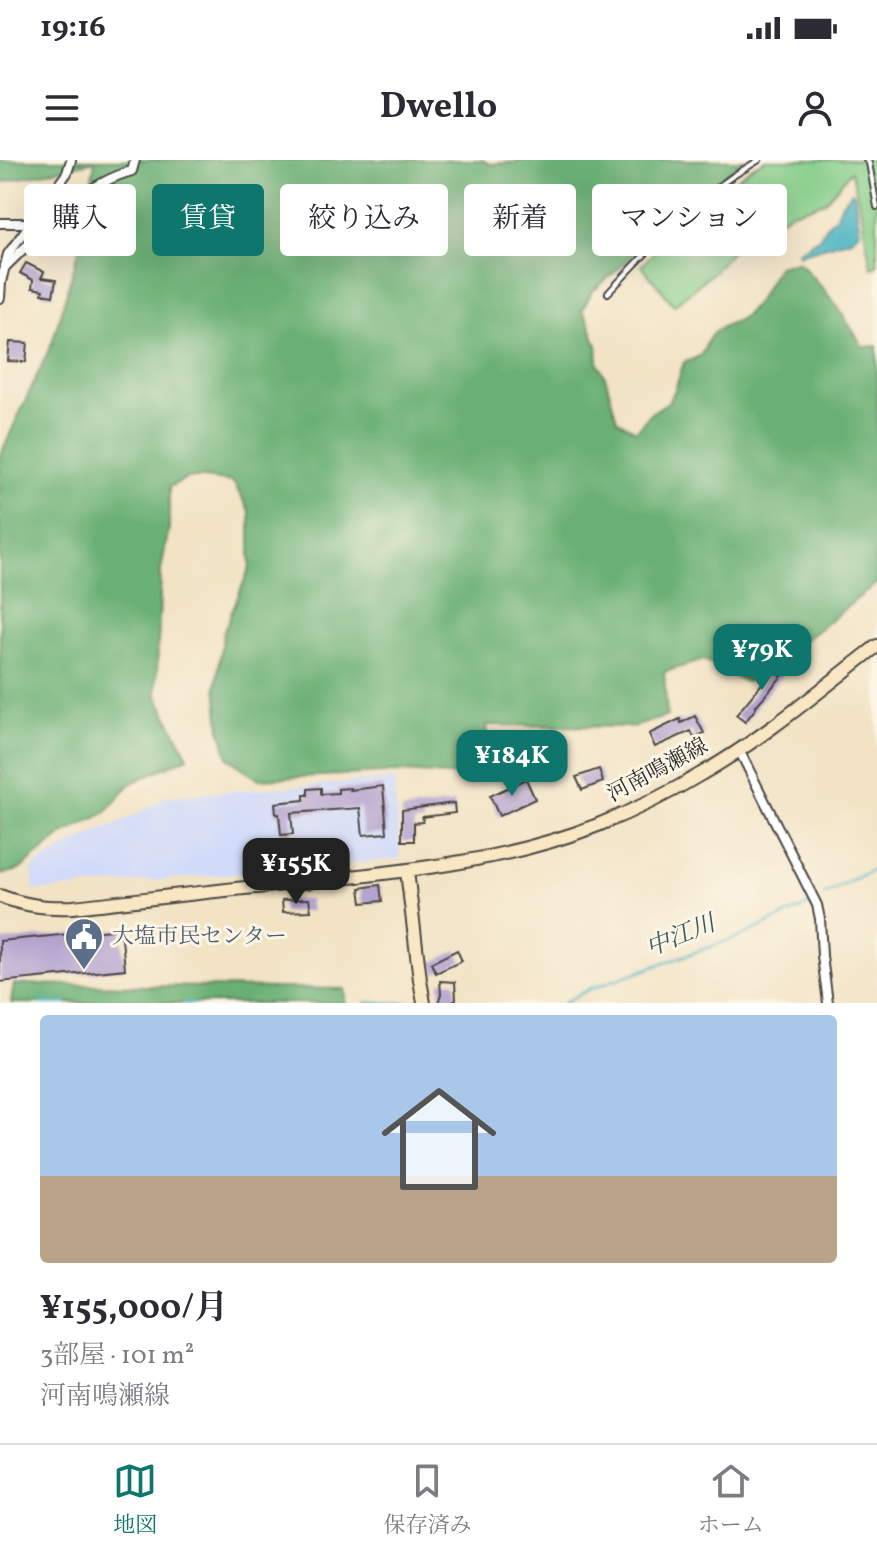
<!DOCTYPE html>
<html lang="ja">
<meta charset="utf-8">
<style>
:root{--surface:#fff;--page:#f2f2f3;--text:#2b2b33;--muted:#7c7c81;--line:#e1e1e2;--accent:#0f766e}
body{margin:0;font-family:Vollkorn,"Noto Serif JP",serif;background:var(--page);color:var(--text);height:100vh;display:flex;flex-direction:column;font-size:30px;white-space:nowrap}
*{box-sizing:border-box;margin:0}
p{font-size:26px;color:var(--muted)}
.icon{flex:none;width:44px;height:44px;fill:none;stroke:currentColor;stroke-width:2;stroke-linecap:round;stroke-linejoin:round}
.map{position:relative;height:843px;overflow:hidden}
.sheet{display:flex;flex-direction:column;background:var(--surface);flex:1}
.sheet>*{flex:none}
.banner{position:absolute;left:24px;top:24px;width:830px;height:72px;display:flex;gap:16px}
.price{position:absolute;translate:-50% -68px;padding:0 18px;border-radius:16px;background:var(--accent);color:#fff;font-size:26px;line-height:52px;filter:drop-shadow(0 2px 4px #0008)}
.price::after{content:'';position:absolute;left:50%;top:48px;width:24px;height:18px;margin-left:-12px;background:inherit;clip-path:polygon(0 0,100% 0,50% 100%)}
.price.on{background:#222;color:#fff}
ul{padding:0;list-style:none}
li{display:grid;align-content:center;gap:16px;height:424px;padding:0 40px}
li span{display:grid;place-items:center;height:248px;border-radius:8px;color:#555}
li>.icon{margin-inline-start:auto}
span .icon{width:144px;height:144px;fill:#fffc;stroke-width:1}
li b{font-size:34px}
.chip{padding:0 28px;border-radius:8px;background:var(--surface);box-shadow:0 8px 32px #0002;font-size:28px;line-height:72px}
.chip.on{background:var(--accent);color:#fff}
.status{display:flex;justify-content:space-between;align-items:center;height:56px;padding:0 40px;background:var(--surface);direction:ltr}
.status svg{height:22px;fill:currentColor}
header{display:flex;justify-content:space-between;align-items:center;height:104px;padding:0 40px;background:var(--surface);font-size:36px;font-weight:700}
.dock{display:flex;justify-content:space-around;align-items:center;height:112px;border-top:2px solid var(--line);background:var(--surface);font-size:22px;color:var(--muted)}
.dock a{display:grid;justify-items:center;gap:4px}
.dock .on{color:var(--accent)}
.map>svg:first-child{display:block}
.built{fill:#d0daf9}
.green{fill:#84cd89;stroke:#587c5a;stroke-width:2}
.forest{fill:#6bb075;stroke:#4b6e50;stroke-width:2}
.water{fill:#44b1c0;stroke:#386e76;stroke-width:2}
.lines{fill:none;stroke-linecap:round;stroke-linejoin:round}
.stream{stroke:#44b1c0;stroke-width:3}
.building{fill:#b4a2cf}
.service-casing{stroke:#494742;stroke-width:8}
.minor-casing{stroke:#494742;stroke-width:12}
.secondary-casing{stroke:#494742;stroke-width:16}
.service{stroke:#fff;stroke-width:4}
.minor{stroke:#fff;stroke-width:8}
.secondary{stroke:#f9e7c3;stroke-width:12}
.labels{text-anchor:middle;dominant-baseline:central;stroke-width:6;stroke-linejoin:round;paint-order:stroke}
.street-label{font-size:22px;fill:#2b2b2b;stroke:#fcf5e5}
.service-label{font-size:22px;fill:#4e5e75;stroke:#fcf5e5;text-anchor:start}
.water-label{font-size:24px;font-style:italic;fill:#345a5f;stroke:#fcf5e5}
</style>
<div class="status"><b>19:16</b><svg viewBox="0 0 49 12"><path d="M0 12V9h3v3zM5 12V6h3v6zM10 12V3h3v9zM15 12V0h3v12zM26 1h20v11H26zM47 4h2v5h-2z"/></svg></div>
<header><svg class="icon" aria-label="menu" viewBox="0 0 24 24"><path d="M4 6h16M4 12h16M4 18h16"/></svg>Dwello<svg class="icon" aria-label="person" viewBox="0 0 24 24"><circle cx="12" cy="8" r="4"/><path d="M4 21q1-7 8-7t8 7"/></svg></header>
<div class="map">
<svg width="877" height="843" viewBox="0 0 877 843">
<rect width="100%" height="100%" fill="#fcf5e5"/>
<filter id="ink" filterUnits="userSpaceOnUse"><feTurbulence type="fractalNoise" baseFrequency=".0125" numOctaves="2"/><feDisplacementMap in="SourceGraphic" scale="16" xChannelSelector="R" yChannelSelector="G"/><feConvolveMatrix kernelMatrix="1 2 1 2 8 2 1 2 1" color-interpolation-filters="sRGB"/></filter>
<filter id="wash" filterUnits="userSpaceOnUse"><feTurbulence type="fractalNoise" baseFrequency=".006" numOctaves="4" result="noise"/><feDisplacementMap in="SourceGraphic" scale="32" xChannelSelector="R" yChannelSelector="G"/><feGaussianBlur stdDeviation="1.8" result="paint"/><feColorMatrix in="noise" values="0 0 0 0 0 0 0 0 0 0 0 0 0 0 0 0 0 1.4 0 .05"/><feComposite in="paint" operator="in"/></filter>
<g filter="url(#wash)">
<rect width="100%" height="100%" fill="#f2e3c5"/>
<polygon class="built" points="394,619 400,699 34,731 32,708 74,682 136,655 168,636"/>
<polygon class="green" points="765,0 877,0 877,105 871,107 862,55 851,11 825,42 789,53 760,74 733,89 712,113 674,145 641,106 683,61 752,7"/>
<g class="forest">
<path d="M0 0H482L490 4 517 2 518 0H745L665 62 623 105 592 132 582 150 588 161 597 185 598 202 606 219 617 260 636 271 651 253 668 242 675 230 684 202C712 195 700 186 713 173 721 165 732 164 741 158 758 146 767 123 778 106L799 101 836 144 863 187 877 186V395L874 400 877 404V423L814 473 746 522 704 500 664 512 667 556 634 567 486 565 491 618 403 612 258 619 228 598 220 568 216 526 224 471 250 407V352L233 322 204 318H187L169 327V368L161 410 156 534 188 597 131 623 105 653 63 674 19 710 0 715V614L2 612 0 600V296L52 183 80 87 95 1 0 23Z"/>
<polygon points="14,824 345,829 345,843 11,843"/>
</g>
<polygon class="water" points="852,32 854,34 860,71 851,79 799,94 798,91 819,77 829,63 836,57 842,43"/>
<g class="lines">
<g class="stream">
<polyline points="824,735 877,707"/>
<polyline points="40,843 66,843"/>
<polyline points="185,843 193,843"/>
<polyline points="365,843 410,843"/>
<polyline points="564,843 587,830 741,776 811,744"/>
</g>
</g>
<g id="blocks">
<g class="building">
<polygon points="26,103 44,112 41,118 56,120 53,136 42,134 43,130 32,128 33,120 20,113"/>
<polygon points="10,182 28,183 26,202 8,201"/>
<polygon points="784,502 789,508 755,547 756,548 745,562 736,555 774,509 776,511"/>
<polygon points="695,556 704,573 694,578 691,571 655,587 649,574 680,559 681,563"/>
<polygon points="599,609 603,622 582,630 576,617"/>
<polygon points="526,619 535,639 499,656 490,636"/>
<polygon points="383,626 387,673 363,675 360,648 291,653 293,674 281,675 279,654 276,654 275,643 304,640 304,635 308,635 308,629 321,628 321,634 338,633 338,629 350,628 350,630"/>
<polygon points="454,643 455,653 422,657 423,662 414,663 414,681 402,681 402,650"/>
<polygon points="380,725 382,741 362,743 360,728"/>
<polygon points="309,739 311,751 283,752 282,740"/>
<polygon points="121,769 125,809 0,822 0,781"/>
<polygon points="457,790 462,801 436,813 431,803"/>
<polygon points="440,821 455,822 456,839 452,843 438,843 441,834"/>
</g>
</g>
</g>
<g filter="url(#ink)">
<use href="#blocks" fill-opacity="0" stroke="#494742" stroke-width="2"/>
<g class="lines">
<defs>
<g id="service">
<polyline points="866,0 869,3 877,47"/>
<polyline points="608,133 690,47 733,16 759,0"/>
</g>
<g id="minor">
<polyline points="0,63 30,63"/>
<path d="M4 108C41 73 81 24 132 11L135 0"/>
<polyline points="0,138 1,122 8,94 67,13 71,0"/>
<polyline points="739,590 817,745 820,759 822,796 828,843"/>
</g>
<g id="secondary">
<polyline points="407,711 420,820 424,843"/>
<path d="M0 736C26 746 46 748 73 747 147 739 221 730 296 723 397 712 502 703 598 665 633 651 668 634 701 614 764 578 820 530 877 486"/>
</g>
</defs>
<use href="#service" class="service-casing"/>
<use href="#minor" class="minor-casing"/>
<use href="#secondary" class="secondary-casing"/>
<use href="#service" class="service"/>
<use href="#minor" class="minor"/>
<use href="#secondary" class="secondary"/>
</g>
</g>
<defs>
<symbol id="civic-pin" viewBox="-11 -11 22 30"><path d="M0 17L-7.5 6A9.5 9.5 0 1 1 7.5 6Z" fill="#5c6f8a" stroke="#fcf5e5"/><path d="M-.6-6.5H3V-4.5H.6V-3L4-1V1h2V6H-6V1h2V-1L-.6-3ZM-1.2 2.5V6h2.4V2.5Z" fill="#fff"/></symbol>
</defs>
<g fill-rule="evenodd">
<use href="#civic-pin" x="62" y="755" width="44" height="60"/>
</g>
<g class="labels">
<g class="street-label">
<text transform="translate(658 611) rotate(-28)">河南鳴瀬線</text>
</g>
<g class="service-label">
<text x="112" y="777">大塩市民センター</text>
</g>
<g class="water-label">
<text transform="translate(681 777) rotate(-22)">中江川</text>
</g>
</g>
</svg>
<b class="price" style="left:762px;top:532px">¥79K</b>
<b class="price" style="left:512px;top:638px">¥184K</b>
<b class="price on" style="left:296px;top:746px">¥155K</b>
<div class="banner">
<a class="chip">購入</a>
<a class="chip on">賃貸</a>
<a class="chip">絞り込み</a>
<a class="chip">新着</a>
<a class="chip">マンション</a>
</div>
</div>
<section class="sheet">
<ul>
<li><span style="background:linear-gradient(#a9c7e8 65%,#b9a48a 0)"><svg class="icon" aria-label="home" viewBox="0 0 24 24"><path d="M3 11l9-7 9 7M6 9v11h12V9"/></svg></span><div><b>¥155,000/月</b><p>3部屋 · 101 m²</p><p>河南鳴瀬線</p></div></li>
</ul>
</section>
<nav class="dock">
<a class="on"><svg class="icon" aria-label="map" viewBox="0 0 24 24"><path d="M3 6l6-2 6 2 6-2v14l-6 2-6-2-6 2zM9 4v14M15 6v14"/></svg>地図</a>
<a><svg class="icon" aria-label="saved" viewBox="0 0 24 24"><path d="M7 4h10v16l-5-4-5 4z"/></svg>保存済み</a>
<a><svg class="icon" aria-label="home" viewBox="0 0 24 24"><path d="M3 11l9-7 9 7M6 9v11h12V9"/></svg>ホーム</a>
</nav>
